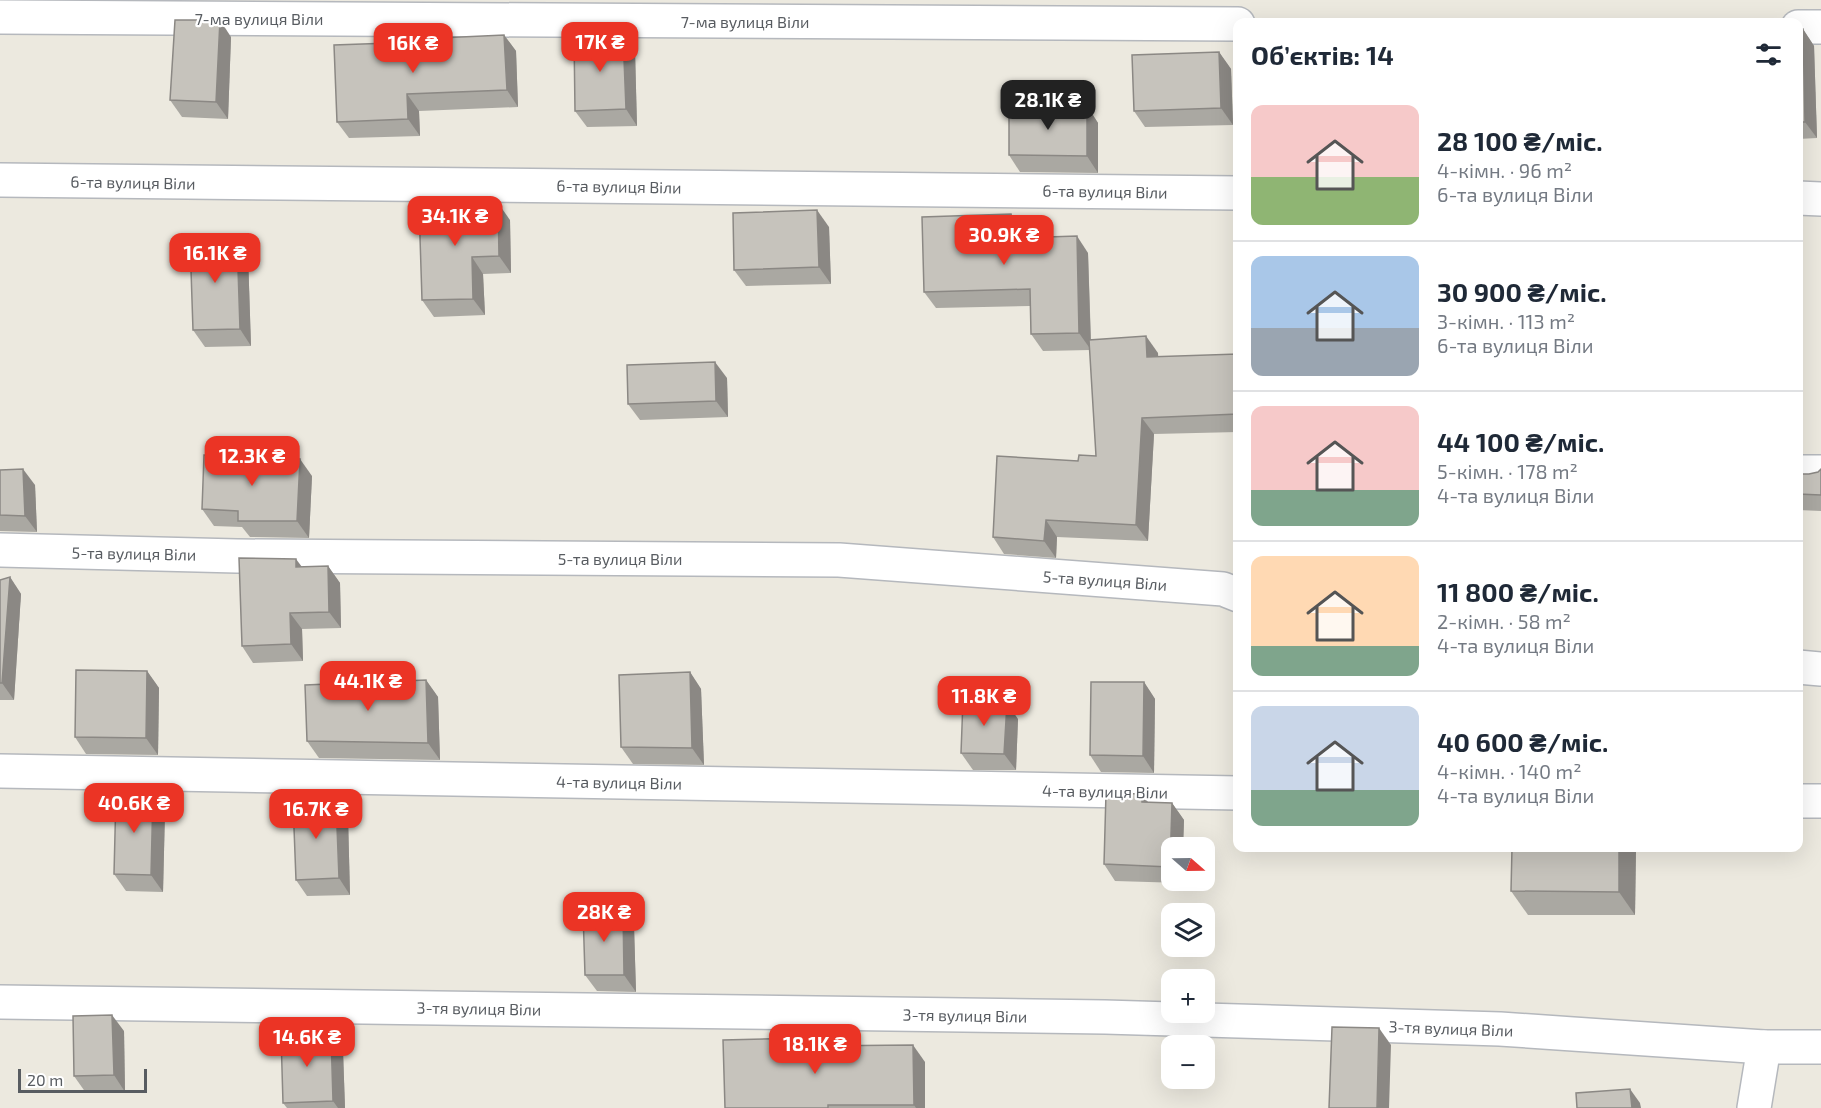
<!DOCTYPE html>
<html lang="uk">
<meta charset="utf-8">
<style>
:root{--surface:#fff;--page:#f6f6f7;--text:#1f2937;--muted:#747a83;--line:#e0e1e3;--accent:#eb3425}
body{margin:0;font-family:"Exo 2",sans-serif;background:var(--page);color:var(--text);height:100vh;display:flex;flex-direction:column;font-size:22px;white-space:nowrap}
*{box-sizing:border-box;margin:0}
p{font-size:20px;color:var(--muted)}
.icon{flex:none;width:33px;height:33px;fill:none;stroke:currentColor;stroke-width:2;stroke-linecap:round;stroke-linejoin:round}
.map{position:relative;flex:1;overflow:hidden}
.details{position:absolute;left:1233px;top:18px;width:570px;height:834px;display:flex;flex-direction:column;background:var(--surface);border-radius:12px;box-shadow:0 6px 24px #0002}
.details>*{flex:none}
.needle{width:39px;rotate:110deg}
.tools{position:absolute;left:1161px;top:837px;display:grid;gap:12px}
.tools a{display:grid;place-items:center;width:54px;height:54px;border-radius:12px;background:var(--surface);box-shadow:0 6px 24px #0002;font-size:30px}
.scale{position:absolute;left:18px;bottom:15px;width:129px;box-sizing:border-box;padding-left:6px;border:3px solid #585c61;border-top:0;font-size:16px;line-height:21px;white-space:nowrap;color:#585c61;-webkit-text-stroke:4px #fff;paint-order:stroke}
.price{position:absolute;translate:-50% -51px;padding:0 14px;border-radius:12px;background:var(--accent);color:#fff;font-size:20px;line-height:39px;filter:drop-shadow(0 2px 3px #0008)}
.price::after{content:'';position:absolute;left:50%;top:36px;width:18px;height:14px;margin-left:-9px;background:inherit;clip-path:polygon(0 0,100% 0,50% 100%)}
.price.on{background:#222;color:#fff}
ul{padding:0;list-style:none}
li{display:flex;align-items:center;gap:18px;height:150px;padding:0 18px}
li+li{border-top:2px solid var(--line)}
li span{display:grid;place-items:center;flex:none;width:168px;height:120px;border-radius:12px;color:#555}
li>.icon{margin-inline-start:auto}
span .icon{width:72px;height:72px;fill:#fffc;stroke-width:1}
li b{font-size:26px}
h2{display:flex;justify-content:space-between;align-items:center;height:72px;padding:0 18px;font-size:26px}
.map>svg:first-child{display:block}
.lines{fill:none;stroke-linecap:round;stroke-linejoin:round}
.minor-casing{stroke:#b5b8bd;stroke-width:36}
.minor{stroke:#fff;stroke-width:33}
.wall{fill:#aaa8a2}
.shaded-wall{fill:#8b8884}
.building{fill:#c6c3bc;stroke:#8b8884;stroke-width:1.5}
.labels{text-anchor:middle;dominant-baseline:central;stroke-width:4.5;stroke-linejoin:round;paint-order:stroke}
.street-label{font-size:16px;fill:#585c61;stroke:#fff}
</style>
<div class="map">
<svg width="1821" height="1108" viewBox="0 0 1821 1108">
<rect width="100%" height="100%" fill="#ece9df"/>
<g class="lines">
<defs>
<g id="minor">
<polyline points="0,17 1238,24"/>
<polyline points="1798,27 1821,27"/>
<polyline points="0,180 1238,193"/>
<polyline points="1798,198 1821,199"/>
<polyline points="1798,472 1821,472"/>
<polyline points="0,550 237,556 839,560 1223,589 1238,595"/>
<polyline points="1798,667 1821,669"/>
<polyline points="0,771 1238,793"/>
<polyline points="1798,801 1821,801"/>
<polyline points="0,1002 1105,1017 1500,1029 1764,1047 1821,1047"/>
<polyline points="1754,1108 1764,1047"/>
</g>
</defs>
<use href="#minor" class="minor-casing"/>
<use href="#minor" class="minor"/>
</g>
<g class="wall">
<polygon points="1798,29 1803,29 1814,46 1817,138 1798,139"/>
<polygon points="623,34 635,51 637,126 587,127 575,111"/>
<polygon points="504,35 516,51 518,107 419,111 420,136 349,138 337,122 419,42"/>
<polygon points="231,37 228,119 182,117 170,100"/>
<polygon points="1219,52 1231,69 1233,125 1145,127 1134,111"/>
<polygon points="1087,106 1098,123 1098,173 1020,172 1009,155"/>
<polygon points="1011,214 1023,231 1023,237 1088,253 1091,340 1158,353 1158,357 1238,354 1238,432 1154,434 1148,541 1057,537 1056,558 1004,554 993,537 1078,461 1096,456 1090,350 1043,351 1031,334 1030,306 936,308 924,292"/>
<polygon points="510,220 511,273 483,274 485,315 434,317 422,300"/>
<polygon points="829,227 831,284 746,286 734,270"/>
<polygon points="237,238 248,255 251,346 205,347 193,330"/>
<polygon points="727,378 728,417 640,420 628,404"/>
<polygon points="1821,469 1821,511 1798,510 1798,474 1809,474 1818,472"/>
<polygon points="0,470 35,485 37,532 0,531"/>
<polygon points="312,476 309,538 250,537 242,527 214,526 202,509"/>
<polygon points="328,566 340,583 341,628 302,629 303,661 253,663 242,646 302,567"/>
<polygon points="10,577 21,594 14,700 0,700 0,580"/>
<polygon points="147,671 159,688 158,755 86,754 75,737"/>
<polygon points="690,672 701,689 704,765 633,764 621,747"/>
<polygon points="426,680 438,697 440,760 319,758 307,741"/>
<polygon points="1144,682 1155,699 1154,773 1101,772 1090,755"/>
<polygon points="1018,719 1016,770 973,770 961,753"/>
<polygon points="153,794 165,811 163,892 126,891 114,874"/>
<polygon points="336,801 348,817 350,895 307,896 296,880"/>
<polygon points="1148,802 1172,803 1184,820 1183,848 1172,848 1172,880 1182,880 1182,883 1115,881 1104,864"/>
<polygon points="1636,848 1635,915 1528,915 1511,891"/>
<polygon points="623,910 634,926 636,992 597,991 585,975"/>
<polygon points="124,1031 125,1092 86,1093 74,1076"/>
<polygon points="814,1046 925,1062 925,1108 725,1108"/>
<polygon points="343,1051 345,1108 287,1108 283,1103"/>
</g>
<g class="shaded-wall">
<polygon points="220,20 231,37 228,119 216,102"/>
<polygon points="1803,29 1814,46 1817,138 1805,122"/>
<polygon points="623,34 635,51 637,126 626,109"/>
<polygon points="504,35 516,51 518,107 507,90"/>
<polygon points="1219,52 1231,69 1233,125 1221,108"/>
<polygon points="407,94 419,111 420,136 408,119"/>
<polygon points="1087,106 1098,123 1098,173 1087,156"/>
<polygon points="498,203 510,220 511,273 499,256"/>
<polygon points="817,210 829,227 831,284 819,267"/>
<polygon points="1011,214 1023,231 1024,254 1012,238"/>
<polygon points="1077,236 1088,253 1091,350 1079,333"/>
<polygon points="237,238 248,255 251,346 240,329"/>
<polygon points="472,257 483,274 485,315 473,299"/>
<polygon points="1146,336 1158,353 1159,374 1147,357"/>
<polygon points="715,362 727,378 728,417 716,401"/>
<polygon points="1142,418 1154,434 1148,541 1136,525"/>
<polygon points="300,459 312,476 309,538 297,521"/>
<polygon points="23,469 35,485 37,532 25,516"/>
<polygon points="1046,520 1057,537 1056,558 1044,541"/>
<polygon points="296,559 308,575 296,567"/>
<polygon points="328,566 340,583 341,628 329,612"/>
<polygon points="10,577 21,594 14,700 2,683"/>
<polygon points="290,613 302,629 303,661 291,644"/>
<polygon points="147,671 159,688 158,755 146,738"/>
<polygon points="690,672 701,689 704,765 692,748"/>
<polygon points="426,680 438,697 440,760 428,743"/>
<polygon points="1144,682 1155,699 1154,773 1143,756"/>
<polygon points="1007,703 1018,719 1016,770 1004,754"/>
<polygon points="153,794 165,811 163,892 151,875"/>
<polygon points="1142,794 1154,810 1142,802"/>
<polygon points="336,801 348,817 350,895 339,878"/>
<polygon points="1172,803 1184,820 1183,848 1172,848 1172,869 1170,867"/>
<polygon points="1619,848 1636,848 1635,915 1619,892"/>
<polygon points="623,910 634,926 636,992 624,975"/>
<polygon points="112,1015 124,1031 125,1092 114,1075"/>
<polygon points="1379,1028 1391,1045 1389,1108 1377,1108"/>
<polygon points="331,1034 343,1051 345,1108 338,1108 333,1101"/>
<polygon points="809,1038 821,1055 809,1046"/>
<polygon points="913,1045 925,1062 925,1108 916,1108 914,1105"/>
<polygon points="1630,1089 1640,1103 1641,1108 1632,1108"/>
</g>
<g class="building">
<polygon points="175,20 220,20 216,102 170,100"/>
<polygon points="1798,29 1803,29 1805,122 1798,122"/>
<polygon points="623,34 626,109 575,111 574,36"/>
<polygon points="504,35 507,90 407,94 408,119 337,122 334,45 419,42 418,39"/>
<polygon points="1219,52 1221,108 1134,111 1132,55"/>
<polygon points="1009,106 1087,106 1087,156 1009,155"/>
<polygon points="498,203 499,256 472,257 473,299 422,300 419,206"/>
<polygon points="817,210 819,267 734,270 733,213"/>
<polygon points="1011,214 1012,238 1077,236 1079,333 1031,334 1030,289 924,292 922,217"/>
<polygon points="237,238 240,329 193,330 190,240"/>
<polygon points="1146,336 1147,357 1238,354 1238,414 1142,418 1136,525 1046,520 1044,541 993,537 997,456 1078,461 1079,455 1096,456 1089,340"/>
<polygon points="715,362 716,401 628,404 627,365"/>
<polygon points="204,455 300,459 297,521 238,521 238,511 202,509"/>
<polygon points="23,469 25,516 0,515 0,470"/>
<polygon points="1821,469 1821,495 1798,494 1798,474 1809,474 1818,472"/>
<polygon points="239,558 296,559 296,567 328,566 329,612 290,613 291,644 242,646"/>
<polygon points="10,577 2,683 0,683 0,580"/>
<polygon points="76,670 147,671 146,738 75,737"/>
<polygon points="690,672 692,748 621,747 619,675"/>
<polygon points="426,680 428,743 307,741 305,685"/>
<polygon points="1091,682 1144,682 1143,756 1090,755"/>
<polygon points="963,700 1007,703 1004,754 961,753"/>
<polygon points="1106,793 1142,794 1142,802 1172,803 1170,867 1104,864"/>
<polygon points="116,794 153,794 151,875 114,874"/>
<polygon points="336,801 339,878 296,880 293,802"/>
<polygon points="1512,848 1619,848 1619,892 1511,891"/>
<polygon points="623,910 624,975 585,975 583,911"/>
<polygon points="112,1015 114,1075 74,1076 73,1016"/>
<polygon points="1332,1027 1379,1028 1377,1108 1329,1108"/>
<polygon points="331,1034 333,1101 283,1103 281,1035"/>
<polygon points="809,1038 809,1046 913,1045 914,1105 828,1105 828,1108 725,1108 723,1040"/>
<polygon points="1630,1089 1632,1108 1577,1108 1576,1093"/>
</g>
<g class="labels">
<g class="street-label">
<text x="259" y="18">7-ма вулиця Віли</text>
<text x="745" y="21">7-ма вулиця Віли</text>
<text transform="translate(133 182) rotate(1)">6-та вулиця Віли</text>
<text transform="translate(619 186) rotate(1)">6-та вулиця Віли</text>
<text transform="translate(1105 191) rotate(1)">6-та вулиця Віли</text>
<text transform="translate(134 553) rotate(1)">5-та вулиця Віли</text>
<text x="620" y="558">5-та вулиця Віли</text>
<text transform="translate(1105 580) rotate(4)">5-та вулиця Віли</text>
<text transform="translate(619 782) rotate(1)">4-та вулиця Віли</text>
<text transform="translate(1105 791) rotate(1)">4-та вулиця Віли</text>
<text transform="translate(479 1008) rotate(1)">3-тя вулиця Віли</text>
<text transform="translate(965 1015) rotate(1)">3-тя вулиця Віли</text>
<text transform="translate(1451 1028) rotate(2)">3-тя вулиця Віли</text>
</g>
</g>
</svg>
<div class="tools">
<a><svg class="needle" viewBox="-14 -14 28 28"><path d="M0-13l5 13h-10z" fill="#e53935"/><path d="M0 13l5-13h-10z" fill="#747a83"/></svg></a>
<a><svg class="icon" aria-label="layers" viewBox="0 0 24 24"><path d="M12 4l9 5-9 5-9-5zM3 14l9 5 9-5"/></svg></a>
<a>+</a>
<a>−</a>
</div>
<div class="scale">20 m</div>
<b class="price" style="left:600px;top:73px">17K ₴</b>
<b class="price" style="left:413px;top:74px">16K ₴</b>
<b class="price on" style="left:1048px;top:131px">28.1K ₴</b>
<b class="price" style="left:455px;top:247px">34.1K ₴</b>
<b class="price" style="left:1004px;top:266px">30.9K ₴</b>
<b class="price" style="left:215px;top:284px">16.1K ₴</b>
<b class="price" style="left:252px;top:487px">12.3K ₴</b>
<b class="price" style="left:368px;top:712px">44.1K ₴</b>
<b class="price" style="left:984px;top:727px">11.8K ₴</b>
<b class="price" style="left:134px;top:834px">40.6K ₴</b>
<b class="price" style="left:316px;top:840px">16.7K ₴</b>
<b class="price" style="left:604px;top:943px">28K ₴</b>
<b class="price" style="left:307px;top:1068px">14.6K ₴</b>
<b class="price" style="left:815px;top:1075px">18.1K ₴</b>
<section class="details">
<h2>Об’єктів: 14<svg class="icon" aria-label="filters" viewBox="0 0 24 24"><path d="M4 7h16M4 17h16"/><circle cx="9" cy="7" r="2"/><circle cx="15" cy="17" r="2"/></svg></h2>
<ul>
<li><span style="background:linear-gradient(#f6c9c9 60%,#8fb573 0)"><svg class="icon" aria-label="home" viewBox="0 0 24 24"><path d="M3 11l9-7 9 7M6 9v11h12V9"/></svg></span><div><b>28 100 ₴/міс.</b><p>4-кімн. · 96 m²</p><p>6-та вулиця Віли</p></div></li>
<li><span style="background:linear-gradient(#a9c7e8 60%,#9aa5b1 0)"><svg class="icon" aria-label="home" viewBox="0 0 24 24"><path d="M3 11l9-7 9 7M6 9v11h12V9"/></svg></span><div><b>30 900 ₴/міс.</b><p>3-кімн. · 113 m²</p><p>6-та вулиця Віли</p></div></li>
<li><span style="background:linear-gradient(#f6c9c9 70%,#7fa58c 0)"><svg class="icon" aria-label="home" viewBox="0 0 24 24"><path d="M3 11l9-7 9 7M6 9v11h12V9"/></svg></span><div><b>44 100 ₴/міс.</b><p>5-кімн. · 178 m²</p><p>4-та вулиця Віли</p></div></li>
<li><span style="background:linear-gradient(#ffd9b3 75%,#7fa58c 0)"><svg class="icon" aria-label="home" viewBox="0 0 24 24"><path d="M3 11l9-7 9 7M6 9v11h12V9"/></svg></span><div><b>11 800 ₴/міс.</b><p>2-кімн. · 58 m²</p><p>4-та вулиця Віли</p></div></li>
<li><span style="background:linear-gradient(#c9d6e8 70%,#7fa58c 0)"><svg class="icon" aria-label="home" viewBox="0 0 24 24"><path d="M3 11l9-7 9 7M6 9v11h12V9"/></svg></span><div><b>40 600 ₴/міс.</b><p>4-кімн. · 140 m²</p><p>4-та вулиця Віли</p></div></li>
</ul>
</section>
</div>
